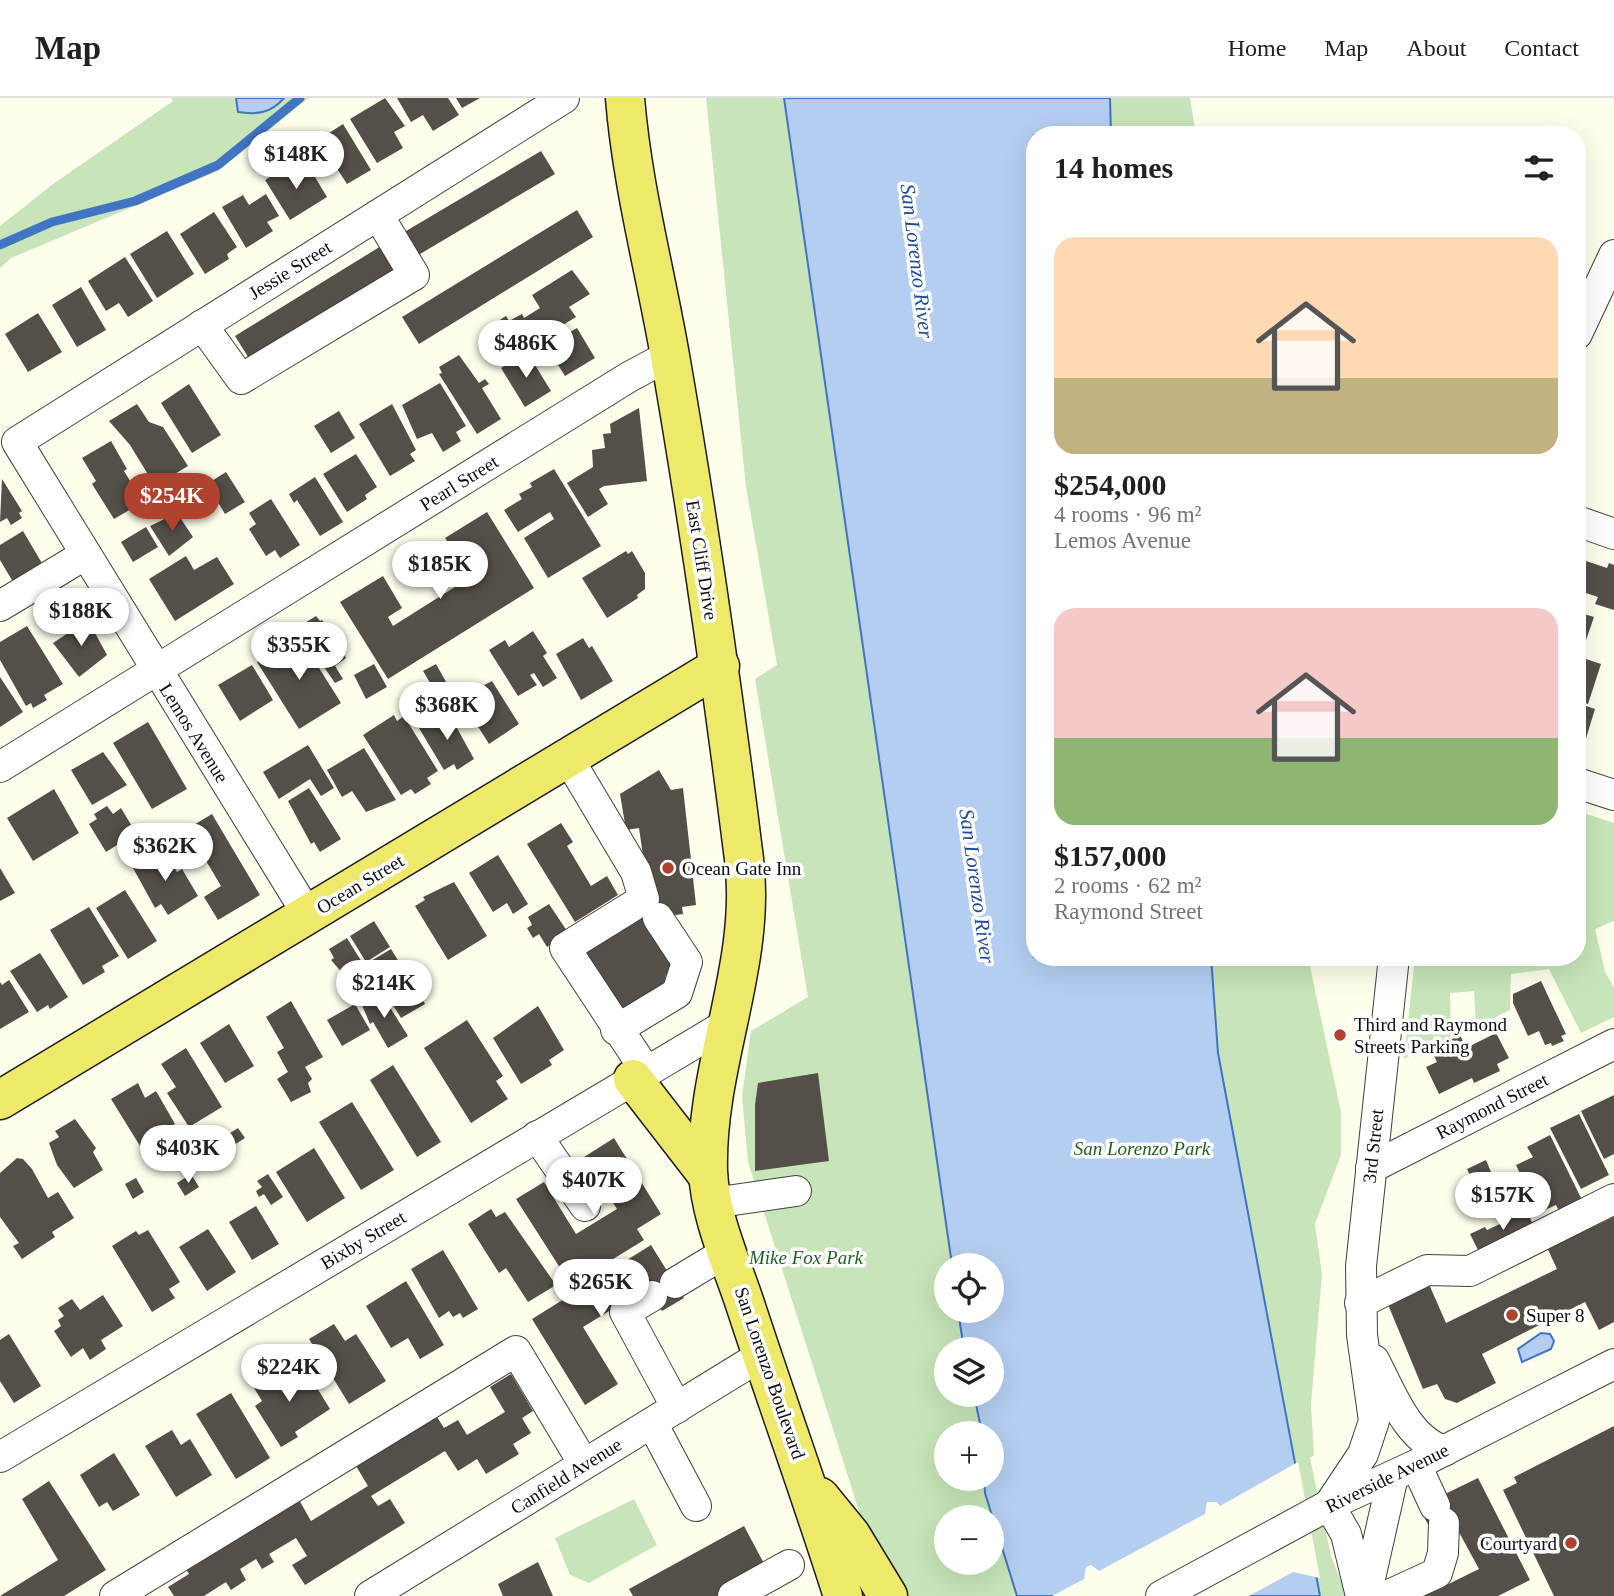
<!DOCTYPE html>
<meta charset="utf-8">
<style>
:root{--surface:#fff;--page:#f6f6f6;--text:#202124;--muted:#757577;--line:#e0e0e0;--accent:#b1432e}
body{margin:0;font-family:Georgia,serif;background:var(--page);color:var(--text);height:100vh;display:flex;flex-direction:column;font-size:26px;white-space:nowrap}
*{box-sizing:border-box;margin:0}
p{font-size:23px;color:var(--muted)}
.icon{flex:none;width:38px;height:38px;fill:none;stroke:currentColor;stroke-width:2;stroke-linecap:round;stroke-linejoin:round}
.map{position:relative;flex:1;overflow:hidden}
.details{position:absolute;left:1026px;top:28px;width:560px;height:840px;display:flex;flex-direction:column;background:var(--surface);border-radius:28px;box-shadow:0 7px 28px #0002}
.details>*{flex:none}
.controls{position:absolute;left:934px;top:1155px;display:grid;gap:14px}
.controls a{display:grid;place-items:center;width:70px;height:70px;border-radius:50%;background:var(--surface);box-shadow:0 7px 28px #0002;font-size:35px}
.price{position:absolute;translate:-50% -60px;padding:0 16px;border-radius:24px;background:#fff;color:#222;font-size:23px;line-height:46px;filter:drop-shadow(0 2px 4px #0008)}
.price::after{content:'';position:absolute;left:50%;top:42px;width:21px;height:16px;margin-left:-10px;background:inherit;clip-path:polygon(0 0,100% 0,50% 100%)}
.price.on{background:var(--accent);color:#fff}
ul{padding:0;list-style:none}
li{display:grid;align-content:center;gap:14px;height:371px;padding:0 28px}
li span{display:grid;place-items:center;height:217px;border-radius:21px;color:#555}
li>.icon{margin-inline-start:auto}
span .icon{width:126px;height:126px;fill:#fffc;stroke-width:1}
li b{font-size:30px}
h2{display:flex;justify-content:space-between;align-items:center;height:84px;padding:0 28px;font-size:30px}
header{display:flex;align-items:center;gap:42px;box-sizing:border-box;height:98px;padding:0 35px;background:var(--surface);border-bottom:2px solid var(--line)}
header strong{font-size:33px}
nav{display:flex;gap:38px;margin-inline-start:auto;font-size:24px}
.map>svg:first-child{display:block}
.green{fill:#c7e5b8;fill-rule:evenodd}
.water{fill:#b4cef1;stroke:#4175c3;stroke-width:2}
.pier{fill:#fefeec}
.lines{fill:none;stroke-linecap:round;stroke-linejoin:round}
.stream{stroke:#4175c3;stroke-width:9}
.building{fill:#544f49}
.minor-casing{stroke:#3f3f3f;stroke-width:32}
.major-casing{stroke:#1d1d1d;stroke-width:41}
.minor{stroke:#fff;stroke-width:30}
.major{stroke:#efe96b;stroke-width:38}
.poi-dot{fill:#b1432e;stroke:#fff;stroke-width:2.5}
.labels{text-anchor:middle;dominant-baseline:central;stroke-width:7;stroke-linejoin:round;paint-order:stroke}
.street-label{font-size:19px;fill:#0c0c0c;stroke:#fff}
.poi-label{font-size:19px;fill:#0c0c0c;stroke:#fff;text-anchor:start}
.park-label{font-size:19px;font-style:italic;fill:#225e21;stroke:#fff}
.water-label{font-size:21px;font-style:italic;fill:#1f4994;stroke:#fff}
</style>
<header>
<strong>Map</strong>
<nav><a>Home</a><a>Map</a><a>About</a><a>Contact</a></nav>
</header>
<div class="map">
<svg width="1614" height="1498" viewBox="0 0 1614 1498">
<rect width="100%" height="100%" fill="#fefeec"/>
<g class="green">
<polygon points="171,0 309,0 218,73 11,160 0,170 0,128 53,86 173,3"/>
<path d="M706 0H1190L1196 37H1034V859H1308L1341 1014V1057L1315 1126 1322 1176 1311 1307 1314 1357 1310 1360 1331 1458 1347 1498H886L748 1064 742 998 751 933 808 899 755 581 777 567 746 389ZM947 1167H992V1213H947ZM947 1251H992V1297H947ZM947 1335H992V1381H947ZM947 1419H992V1465H947Z"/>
<polygon points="1577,713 1614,725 1614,823 1595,831 1605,873 1614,890 1614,919 1581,935 1549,871 1511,876 1510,912 1476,929 1474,893 1450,895 1451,938 1404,961 1415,859 1577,859"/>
<polygon points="634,1401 657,1447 589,1485 570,1477 555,1440"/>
</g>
<g class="water">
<path d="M236 0H284C271 15 257 17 238 14Z"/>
<polygon points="784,0 1110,0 1111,37 1034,37 1034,859 1211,859 1218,955 1320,1498 1017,1498 985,1395 984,1381 992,1381 992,1335 982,1335 974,1297 992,1297 992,1251 964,1251 958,1213 992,1213 992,1167 952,1167"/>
<polygon points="1541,1235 1550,1236 1554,1243 1551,1251 1522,1264 1518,1251"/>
</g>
<polygon class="pier" points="1298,1364 1320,1480 1293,1474 1249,1498 1052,1498 1084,1481 1086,1469 1091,1467 1099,1473 1205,1416 1207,1404 1217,1404 1220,1408"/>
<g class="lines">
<polyline class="stream" points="0,147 52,124 135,103 218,67 300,0"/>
</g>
<g class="building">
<polygon points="385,0 405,28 394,34 403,50 377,65 350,21"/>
<polygon points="397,0 448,0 459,17 433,33 423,17 411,24"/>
<polygon points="456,0 480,0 462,10"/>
<polygon points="343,26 371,72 347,86 336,69 323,77 304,51"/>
<polygon points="541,53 555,76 415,159 401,136"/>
<polygon points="286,69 292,80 309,69 327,99 290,122 265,82"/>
<polygon points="266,96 279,118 267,124 273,133 246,150 222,109 243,97 249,107"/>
<polygon points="577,112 593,139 419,246 402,219"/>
<polygon points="214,114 237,149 227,156 229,161 205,176 180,136"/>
<polygon points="167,133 194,176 157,200 130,156"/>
<polygon points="386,145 400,169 250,262 235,238"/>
<polygon points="125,159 153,203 128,219 119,205 106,213 88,183"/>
<polygon points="572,172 590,196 569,209 576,219 563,227 567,233 542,248 535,238 521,247 517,240 507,246 495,225 506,218 509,223 522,216 524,220 540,210 532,197"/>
<polygon points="81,189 106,232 77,249 52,207"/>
<polygon points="38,215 62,254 28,274 5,236"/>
<polygon points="577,230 595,260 565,278 546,248"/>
<polygon points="527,254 551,293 525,309 501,270"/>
<polygon points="459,257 479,285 485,281 489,286 482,290 501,321 477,336 439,276 442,275 439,269"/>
<polygon points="440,285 466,328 456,334 461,343 443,354 432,335 417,341 402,307"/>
<polygon points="189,286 221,337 192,355 161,305"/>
<polygon points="137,306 149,324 163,329 188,368 155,388 130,347 109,323"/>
<polygon points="392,306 416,352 410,356 415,363 390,378 359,326"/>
<polygon points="639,310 647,383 604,388 599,391 608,406 588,419 567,385 593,369 592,352 605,350 603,336 611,335 610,326"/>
<polygon points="339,313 355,340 331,355 314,328"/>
<polygon points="111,343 127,371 124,373 143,404 114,421 92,386 96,383 82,360"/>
<polygon points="356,356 377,389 365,397 367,401 347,414 323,376"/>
<polygon points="554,371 601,448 548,480 524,440 554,421 550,414 518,434 504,412 522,401 519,396 532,389 530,385"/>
<polygon points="226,374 245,404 225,416 207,386"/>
<polygon points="315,379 343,424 320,438 297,402 294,405 289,396"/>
<polygon points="2,381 22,413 19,415 22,420 11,427 7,420 0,424"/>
<polygon points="271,401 300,447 280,460 275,452 266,458 249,431 256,426 249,415"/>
<polygon points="487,414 534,490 388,581 340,504 383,478 402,510 388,519 393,528 485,470 480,462 466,471 445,440"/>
<polygon points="177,415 193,439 169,458 150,428"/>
<polygon points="146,429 158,449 133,464 121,444"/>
<polygon points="23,433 46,472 16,489 0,462 0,447"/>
<polygon points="626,453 628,456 632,453 645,475 645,491 637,497 638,500 607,520 582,480"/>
<polygon points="1577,455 1584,457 1583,462 1607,470 1609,465 1614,467 1614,512 1595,506 1598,499 1577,492"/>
<polygon points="186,458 194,472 217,459 234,486 175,523 149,481"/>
<polygon points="1577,514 1594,519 1584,548 1577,546"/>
<polygon points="316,518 320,523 322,522 346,560 335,568 343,581 335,585 297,530"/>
<polygon points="88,522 107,557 79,579 53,545"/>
<polygon points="27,528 63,586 44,597 47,602 33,610 31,605 26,608 0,562 0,544"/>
<polygon points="533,533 547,555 543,558 557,580 543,589 534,575 530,577 537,587 518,598 489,552 505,542 509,549"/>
<polygon points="299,538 341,605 299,631 257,564"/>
<polygon points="583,540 589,550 592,548 613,583 581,602 556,556"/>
<polygon points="1577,558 1601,566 1588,606 1577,603"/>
<polygon points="374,566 387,589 366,601 354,577"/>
<polygon points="436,566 454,598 442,605 423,573"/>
<polygon points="252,567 273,602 240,623 218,587"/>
<polygon points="0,579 23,614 0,629"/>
<polygon points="492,583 519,626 489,646 460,600"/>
<polygon points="1577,605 1595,611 1580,660 1577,659"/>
<polygon points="447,612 474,661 457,672 454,666 444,672 419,630"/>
<polygon points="394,617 397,623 404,618 438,673 427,680 431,686 415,696 411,691 401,697 363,637"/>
<polygon points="148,624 187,691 152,711 113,645"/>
<polygon points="308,647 334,690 321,698 310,681 279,701 263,674"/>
<polygon points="364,650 396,702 366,714 352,693 342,699 327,672"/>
<polygon points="103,654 127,687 92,707 71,672"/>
<polygon points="659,672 671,692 683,690 696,807 682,809 683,816 660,819 680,869 665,878 670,886 622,919 579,851 651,812 639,730 626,732 620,696"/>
<polygon points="309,690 341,741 320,754 314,744 311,746 288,703"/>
<polygon points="54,691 79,735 33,763 7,720"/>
<polygon points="107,708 113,716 121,710 136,735 106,754 89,726 97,721 94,716"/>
<polygon points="212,716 260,797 218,822 204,799 221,788 187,731"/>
<polygon points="561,725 573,744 567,748 591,788 607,778 618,797 575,824 527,746"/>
<polygon points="159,753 163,760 167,758 177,774 182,771 198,798 168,817 161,806 155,810 133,770"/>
<polygon points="498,757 528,806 513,816 507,805 493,814 469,775"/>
<polygon points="0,770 15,795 0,803"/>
<polygon points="454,784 487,838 448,862 415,808 425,802 423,799"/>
<polygon points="125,792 157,843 128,861 96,810"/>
<polygon points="549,806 569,836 547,849 539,836 533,840 527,830 532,827 528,819"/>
<polygon points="89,809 119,858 102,868 105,874 83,887 50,832"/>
<polygon points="374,823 390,849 366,864 350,838"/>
<polygon points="347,840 363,866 344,877 331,862 334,860 329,851"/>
<polygon points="391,851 407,877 383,892 366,866"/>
<polygon points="40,855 68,899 50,911 48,907 37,914 10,873"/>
<polygon points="365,868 380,894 361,906 348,890 351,888 346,879"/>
<polygon points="409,880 425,906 401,920 385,894"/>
<polygon points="9,882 29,914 0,931 0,884 2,887"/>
<polygon points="1541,883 1566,936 1561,938 1564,943 1552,948 1551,945 1545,947 1539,933 1528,938 1513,905 1513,896"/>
<polygon points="381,895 408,938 388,950 373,924 370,926 362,907"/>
<polygon points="291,903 323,959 305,969 312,981 308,985 311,994 291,1004 277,981 288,974 277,954 284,950 266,919"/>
<polygon points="355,906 370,932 342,948 327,922"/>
<polygon points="538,908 564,952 549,962 552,967 521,986 493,940"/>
<polygon points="467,922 503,978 496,983 508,1001 471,1025 424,950"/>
<polygon points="229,926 254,968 225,985 200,945"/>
<polygon points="1496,935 1509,960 1497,966 1500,973 1474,985 1472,980 1439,996 1426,969 1437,964 1431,952 1460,937 1466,950"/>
<polygon points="186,950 222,1009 189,1029 167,995 176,989 161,966"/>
<polygon points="393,967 441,1044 417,1059 370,982"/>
<polygon points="818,975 829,1063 755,1073 755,1007 758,985"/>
<polygon points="138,985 145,1000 156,993 175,1026 140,1048 111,1001"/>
<polygon points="1614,997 1614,1056 1604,1061 1581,1013"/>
<polygon points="352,1004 394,1072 361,1092 319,1024"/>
<polygon points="1579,1016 1609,1077 1581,1091 1550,1030"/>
<polygon points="75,1021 96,1050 93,1054 103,1072 74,1090 57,1067 49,1045 59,1039 55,1033"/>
<polygon points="238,1030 245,1040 231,1049 224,1039"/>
<polygon points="1550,1037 1584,1106 1561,1117 1556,1107 1538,1115 1534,1107 1548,1100 1538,1080 1525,1086 1516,1067 1533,1059 1527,1049"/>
<polygon points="614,1040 661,1116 637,1131 644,1142 571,1187 516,1101 544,1084 576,1136 617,1111 584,1059"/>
<polygon points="314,1050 345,1100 307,1124 276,1074"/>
<polygon points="17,1060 23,1061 32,1071 48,1100 58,1094 74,1120 52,1134 55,1139 22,1161 13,1148 19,1145 0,1119 0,1075"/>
<polygon points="1486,1062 1493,1079 1497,1077 1510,1113 1494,1120 1491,1113 1474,1120 1460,1088 1472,1082 1467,1071"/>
<polygon points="191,1076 199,1089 185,1098 177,1085"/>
<polygon points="268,1076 283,1099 271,1107 264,1096 259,1099 256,1093 262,1089 257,1083"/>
<polygon points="136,1080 144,1094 133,1101 125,1086"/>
<polygon points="256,1108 279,1146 252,1162 229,1124"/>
<polygon points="1525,1109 1535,1131 1481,1158 1470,1136 1485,1129 1487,1132 1511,1121 1509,1117"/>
<polygon points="491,1111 496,1119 505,1114 556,1187 528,1204 506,1170 499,1175 468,1126"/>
<polygon points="1614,1119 1614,1224 1599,1232 1585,1204 1482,1256 1496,1285 1457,1305 1445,1301 1437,1286 1423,1291 1389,1209 1390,1198 1428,1184 1446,1225 1557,1171 1544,1143 1578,1125 1583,1134"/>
<polygon points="208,1131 236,1174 207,1193 179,1149"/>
<polygon points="148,1132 180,1184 169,1191 175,1200 152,1214 112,1148 136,1133 139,1137"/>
<polygon points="651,1147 684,1200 662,1213 647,1190 583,1229 618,1286 585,1307 532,1221"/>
<polygon points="443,1152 478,1211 463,1220 460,1215 453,1219 449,1213 439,1220 411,1171"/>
<polygon points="406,1183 444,1247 420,1261 408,1240 391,1250 366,1208"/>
<polygon points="103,1197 123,1228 101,1242 106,1251 90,1262 83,1250 71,1259 54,1233 61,1228 58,1222 64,1218 58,1210 72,1201 80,1212"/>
<polygon points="334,1226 345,1243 356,1236 386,1283 349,1306 309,1241"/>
<polygon points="9,1236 41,1288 14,1305 0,1283 0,1242"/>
<polygon points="292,1266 301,1280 308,1275 330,1311 295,1334 298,1339 281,1349 255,1308 262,1303 254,1290"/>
<polygon points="511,1276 533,1313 522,1320 531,1335 513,1346 519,1356 486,1376 477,1361 458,1373 445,1353 371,1398 378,1408 390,1401 405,1425 305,1487 292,1467 307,1458 296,1440 269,1456 274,1464 262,1471 256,1461 240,1471 246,1482 231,1492 226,1484 204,1498 174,1498 168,1489 189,1476 182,1464 298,1400 311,1423 368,1388 356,1368 437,1319 444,1330 458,1322 467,1337 505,1314 490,1289"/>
<polygon points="231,1295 270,1360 236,1381 196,1316"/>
<polygon points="1614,1328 1614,1498 1554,1498 1503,1392 1517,1385 1514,1379"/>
<polygon points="172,1332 181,1347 190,1341 212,1377 176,1399 145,1348"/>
<polygon points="114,1355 140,1397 113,1413 107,1404 99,1409 80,1377"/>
<polygon points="1478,1380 1530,1482 1498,1498 1424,1498 1479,1471 1454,1425 1428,1426 1425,1421 1443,1397"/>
<polygon points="49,1383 106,1472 64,1498 0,1498 58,1462 22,1401"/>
<polygon points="744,1428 768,1473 722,1498 633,1498 629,1491"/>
<polygon points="538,1464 553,1498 503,1498 498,1486"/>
</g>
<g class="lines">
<defs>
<g id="minor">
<polyline points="202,227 241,281 414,177 378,117"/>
<polyline points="1577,236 1614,157"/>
<polyline points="1577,423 1614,436"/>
<polyline points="0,508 86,456"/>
<polyline points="568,660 636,774 644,801 565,850 646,973"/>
<polyline points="0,669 629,279 670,257"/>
<polyline points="1577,685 1614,697"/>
<polyline points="308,817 17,344 564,0"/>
<polyline points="616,932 677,895 687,864 658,820"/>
<polyline points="537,1038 585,1108"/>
<polyline points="1371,1070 1614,946"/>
<polyline points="713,1105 796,1093"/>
<polyline points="675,1185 728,1153"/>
<polyline points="652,1198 625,1214 677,1310"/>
<polyline points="1360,1205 1427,1172 1470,1173 1614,1101"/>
<path d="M1374 1262C1391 1294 1407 1341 1444 1353"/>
<polyline points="652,1325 696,1408"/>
<polyline points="0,1359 727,926"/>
<polyline points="1416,1367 1435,1408"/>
<polyline points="1329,1407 1363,1356 1374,1323 1362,1237 1361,1168 1394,859"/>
<polyline points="1329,1407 1346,1436 1361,1498"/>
<polyline points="115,1498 516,1253 584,1366"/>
<polyline points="370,1498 762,1257"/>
<polyline points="733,1498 789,1467"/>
<polyline points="1161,1498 1329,1407 1416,1367 1614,1266"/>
<polyline points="1366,1498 1393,1378"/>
<polyline points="1387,1498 1437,1475 1443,1455 1444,1425"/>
</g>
<g id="major">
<path d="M625 0C632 87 655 172 670 258 699 425 723 593 744 761 757 867 705 967 708 1073 710 1118 731 1164 745 1206 777 1304 812 1400 843 1498"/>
<polyline points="633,981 708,1078"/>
<polyline points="0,1002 720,568"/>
<polyline points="820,1399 851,1437 888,1498"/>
</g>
</defs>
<use href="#minor" class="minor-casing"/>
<use href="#major" class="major-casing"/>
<use href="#minor" class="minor"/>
<use href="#major" class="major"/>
</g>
<g class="poi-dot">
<circle cx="668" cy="770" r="7"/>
<circle cx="1340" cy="937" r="7"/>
<circle cx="1512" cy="1217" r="7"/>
<circle cx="1571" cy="1445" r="7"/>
</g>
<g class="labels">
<g class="street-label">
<text transform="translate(290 172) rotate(-32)">Jessie Street</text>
<text transform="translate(459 385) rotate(-32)">Pearl Street</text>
<text transform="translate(702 462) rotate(81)">East Cliff Drive</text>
<text transform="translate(194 635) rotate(58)">Lemos Avenue</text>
<text transform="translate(360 786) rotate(-31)">Ocean Street</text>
<text transform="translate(1492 1008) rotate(-27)">Raymond Street</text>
<text transform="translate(1373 1048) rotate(-84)">3rd Street</text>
<text transform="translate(363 1142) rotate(-31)">Bixby Street</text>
<text transform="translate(770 1275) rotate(71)">San Lorenzo Boulevard</text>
<text transform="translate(566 1378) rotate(-32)">Canfield Avenue</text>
<text transform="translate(1387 1380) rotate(-26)">Riverside Avenue</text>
</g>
<g class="poi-label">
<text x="682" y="770">Ocean Gate Inn</text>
<text x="1354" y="926">Third and Raymond<tspan x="1354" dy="22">Streets Parking</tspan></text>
<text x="1526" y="1217">Super 8</text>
<text x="1557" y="1445" text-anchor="end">Courtyard</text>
</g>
<g class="park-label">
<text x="1142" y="1050">San Lorenzo Park</text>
<text x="806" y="1159">Mike Fox Park</text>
</g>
<g class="water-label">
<text transform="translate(917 163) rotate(83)">San Lorenzo River</text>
<text transform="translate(977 788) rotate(82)">San Lorenzo River</text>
</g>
</g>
</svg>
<div class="controls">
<a><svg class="icon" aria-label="locate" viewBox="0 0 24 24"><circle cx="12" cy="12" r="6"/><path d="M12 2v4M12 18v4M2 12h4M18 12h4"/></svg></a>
<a><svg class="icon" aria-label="layers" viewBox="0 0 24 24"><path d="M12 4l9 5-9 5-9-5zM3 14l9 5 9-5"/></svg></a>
<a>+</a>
<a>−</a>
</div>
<b class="price" style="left:296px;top:93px">$148K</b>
<b class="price" style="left:526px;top:282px">$486K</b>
<b class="price on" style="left:172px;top:435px">$254K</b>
<b class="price" style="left:440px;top:503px">$185K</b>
<b class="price" style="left:81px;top:550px">$188K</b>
<b class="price" style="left:299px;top:584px">$355K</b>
<b class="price" style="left:447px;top:644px">$368K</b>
<b class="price" style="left:165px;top:785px">$362K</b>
<b class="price" style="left:384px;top:922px">$214K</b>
<b class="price" style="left:188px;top:1087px">$403K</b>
<b class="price" style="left:594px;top:1119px">$407K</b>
<b class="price" style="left:1503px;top:1134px">$157K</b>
<b class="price" style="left:601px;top:1221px">$265K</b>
<b class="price" style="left:289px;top:1306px">$224K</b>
<section class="details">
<h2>14 homes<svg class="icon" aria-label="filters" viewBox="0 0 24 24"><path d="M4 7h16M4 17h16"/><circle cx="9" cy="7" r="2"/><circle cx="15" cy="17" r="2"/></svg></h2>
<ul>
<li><span style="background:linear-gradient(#ffd9b3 65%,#c2b280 0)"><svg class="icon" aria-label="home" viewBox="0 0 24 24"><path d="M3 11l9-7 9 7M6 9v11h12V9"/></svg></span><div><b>$254,000</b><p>4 rooms · 96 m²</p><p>Lemos Avenue</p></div></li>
<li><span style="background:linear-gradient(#f6c9c9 60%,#8fb573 0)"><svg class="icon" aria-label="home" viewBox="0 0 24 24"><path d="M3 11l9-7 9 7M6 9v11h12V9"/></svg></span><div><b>$157,000</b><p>2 rooms · 62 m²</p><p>Raymond Street</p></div></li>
</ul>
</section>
</div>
